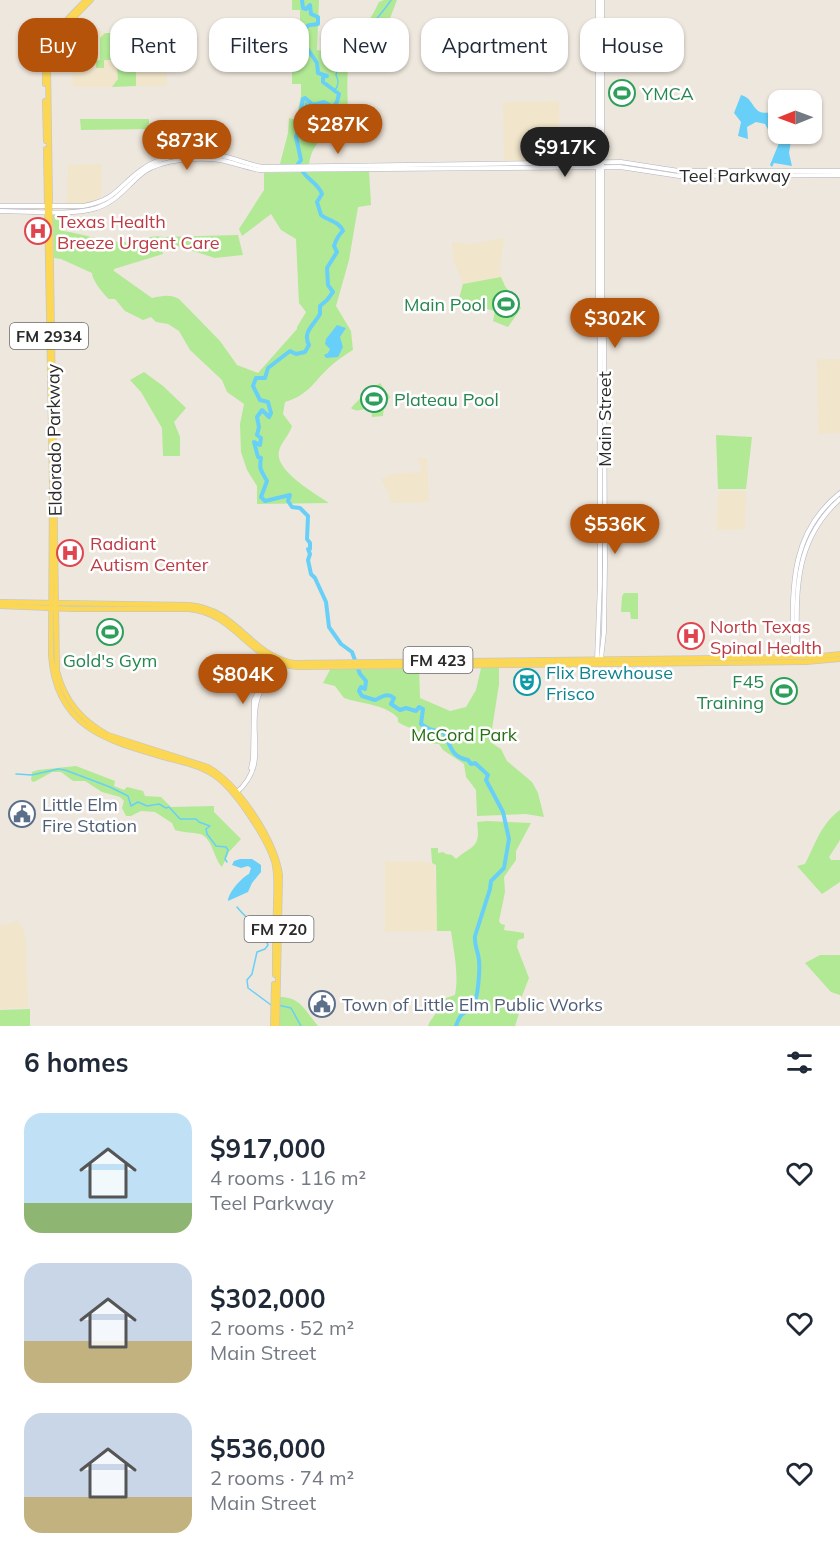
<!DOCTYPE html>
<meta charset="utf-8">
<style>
:root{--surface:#fff;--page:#f2f2f3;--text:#1f2937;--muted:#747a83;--accent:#b45309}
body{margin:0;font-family:Mulish,sans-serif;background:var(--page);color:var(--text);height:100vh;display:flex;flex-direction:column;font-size:22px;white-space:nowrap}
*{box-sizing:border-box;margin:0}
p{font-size:20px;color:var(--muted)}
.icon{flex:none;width:33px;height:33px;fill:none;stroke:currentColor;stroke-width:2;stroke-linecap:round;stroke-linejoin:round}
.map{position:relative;height:1026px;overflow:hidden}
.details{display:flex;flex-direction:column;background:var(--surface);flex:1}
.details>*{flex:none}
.guide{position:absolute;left:18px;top:18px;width:804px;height:54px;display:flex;gap:12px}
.needle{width:39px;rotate:269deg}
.tools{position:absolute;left:768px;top:90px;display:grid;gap:12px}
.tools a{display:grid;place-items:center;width:54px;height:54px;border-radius:12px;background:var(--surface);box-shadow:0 2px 4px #0004;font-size:30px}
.price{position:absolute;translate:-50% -51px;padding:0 14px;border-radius:21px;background:var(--accent);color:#fff;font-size:20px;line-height:39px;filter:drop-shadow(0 2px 3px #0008)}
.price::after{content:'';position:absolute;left:50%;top:36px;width:18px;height:14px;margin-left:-9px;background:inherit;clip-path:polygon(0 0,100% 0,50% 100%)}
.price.active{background:#222;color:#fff}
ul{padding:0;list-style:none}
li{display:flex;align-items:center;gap:18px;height:150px;padding:0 24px}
li span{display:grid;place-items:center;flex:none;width:168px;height:120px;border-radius:18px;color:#555}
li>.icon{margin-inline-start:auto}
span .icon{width:72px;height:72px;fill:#fffc;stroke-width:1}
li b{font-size:26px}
h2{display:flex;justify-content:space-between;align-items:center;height:72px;padding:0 24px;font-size:26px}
.pill{padding:0 21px;border-radius:18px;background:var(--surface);box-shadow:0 2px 4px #0004;font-size:21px;line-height:54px}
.pill.active{background:var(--accent);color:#fff}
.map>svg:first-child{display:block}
.education{fill:#f1e5cb}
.green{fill:#b1e995}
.water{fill:#68d0f8}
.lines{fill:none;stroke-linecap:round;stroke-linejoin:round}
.stream{stroke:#68d0f8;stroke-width:1.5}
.river{stroke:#68d0f8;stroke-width:4}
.secondary-casing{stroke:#b1b3c0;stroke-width:5}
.primary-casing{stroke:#c8c8c8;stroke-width:6}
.secondary{stroke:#fff;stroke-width:4}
.primary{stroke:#fcd754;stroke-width:4.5}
.labels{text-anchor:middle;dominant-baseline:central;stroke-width:5;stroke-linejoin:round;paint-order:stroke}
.shield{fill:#fff;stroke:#6b6b6b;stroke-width:1.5}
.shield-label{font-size:16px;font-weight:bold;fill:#2b2b2b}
.leisure-label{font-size:18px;fill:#27864d;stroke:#fff;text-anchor:start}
.street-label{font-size:18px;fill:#2b2b2b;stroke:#fff}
.health-label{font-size:18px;fill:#be3a42;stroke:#fff;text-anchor:start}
.culture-label{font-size:18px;fill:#0d838f;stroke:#fff;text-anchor:start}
.park-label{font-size:18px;fill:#266f15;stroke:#fff}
.service-label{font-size:18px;fill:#4e5e75;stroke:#fff;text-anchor:start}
</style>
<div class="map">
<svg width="840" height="1026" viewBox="0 0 840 1026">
<rect width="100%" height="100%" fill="#eee7dd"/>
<g class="education">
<polygon points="80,14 93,26 105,33 102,38 101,60 117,60 118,79 112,87 73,87 72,71 51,70 55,46 65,29"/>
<polygon points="150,30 162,44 166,54 167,86 136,86 136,33"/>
<polygon points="559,101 560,161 504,161 503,102"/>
<polygon points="102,164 101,193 99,201 85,205 67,205 68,165"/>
<polygon points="504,238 500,269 501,277 463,284 453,259 452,242 472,244"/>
<polygon points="817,359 840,359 840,433 818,434"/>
<polygon points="417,458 427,458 429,502 390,503 389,494 381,479 392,474 421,472 421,466 418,462"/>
<polygon points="720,491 746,491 745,529 717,530 717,499"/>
<polygon points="385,861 417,861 435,864 437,931 385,932"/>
<polygon points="17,920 23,928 26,941 28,1007 0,1009 0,924 9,924"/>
</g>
<g class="green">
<path d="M292 0H319L317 50 329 52 340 44 342 33H351L352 29C367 29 373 14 379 2L384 0H397L389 21C340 38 348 72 348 114L338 122 336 130H329C319 140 311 149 309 164H280L288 133 289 118 296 120 301 96V84H292V34H300V10H292Z"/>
<polygon points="105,33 136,33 136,86 112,87 118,79 116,60 104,60 104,68 96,68 96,61 100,60 100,38"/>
<polygon points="80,119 149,119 149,129 81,130"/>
<path d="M369 171 371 205 358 207 349 260 336 306 351 331 353 350C346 354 339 359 333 364 314 380 311 394 285 402L283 414 292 426C289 436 281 442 279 451 274 471 316 494 329 503L257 504V486L247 470 241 452 240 424 244 404 227 392 222 380 190 350 179 331 168 324 156 322 151 317 143 320 125 311 115 299H109C104 295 92 280 92 273L61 259 54 258 53 213H63L61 224 63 231C84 234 104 242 125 242 139 242 150 234 163 237L238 235 243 255 215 258 165 242 161 245 163 254 114 269V271L152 298C163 296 170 294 179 299L220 341 237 365 258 373 297 329V327L306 312 299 303 296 239 281 230 271 214 242 236 239 229 264 190V173Z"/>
<polygon points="501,277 505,286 521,308 508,327 493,321 495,311 458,302 463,284"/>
<polygon points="144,372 163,386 186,408 174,422 180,437 180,456 163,456 162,428 141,392 130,380"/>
<path d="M380 383 390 397 384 406 383 416 372 417 371 407C364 409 356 413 351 408L365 393Z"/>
<polygon points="716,435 752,437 746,489 718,489"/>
<polygon points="624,593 638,593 638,619 631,619 630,612 621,612 622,596"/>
<path d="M419 666 420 698 450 711 466 707 476 690 481 668H499V684L490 742 501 749 507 761 532 782 538 793 544 817 526 814 477 816 476 790 466 777 464 764 443 750 439 744 429 743V735C426 735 400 724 398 722V718C385 704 361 704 344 698L335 686 323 683 331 668Z"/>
<path d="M76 766 115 781 114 786 124 790 127 787 143 791 145 796 161 797 171 807 214 806V812L241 839 229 852 222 867C214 859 212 837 200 834 192 832 184 833 175 830L172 823 155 812 141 811 131 816H126L122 808 124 801 120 797 102 792 85 781H73L61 772H52L36 781 33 782 31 780 32 772 38 770Z"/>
<path d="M840 810V840L829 857 831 860H840V882L822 894 797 866 805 864C816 843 820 825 840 810Z"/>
<path d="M487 821 531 823 516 851V860L504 877 505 892 499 921 501 924 505 925 504 930 524 933V938L518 940 517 947 529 978 517 1009 520 1010 515 1026H428C432 1016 441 1009 446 998L455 995C459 974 454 953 451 931H437L436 865 432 863 431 848H438V853L443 852 446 854 452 855 456 859C472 845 481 849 477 822Z"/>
<polygon points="820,955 840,955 840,995 831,992 805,963"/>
<path d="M280 997C301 997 306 1012 318 1026H279Z"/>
<polygon points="30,1009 30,1026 0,1026 0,1010"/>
</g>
<g class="water">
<path d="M741 95C757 99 751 119 774 111L775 122 778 124V134H785L791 141 789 153 792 166 774 163 772 167 770 165 779 143 775 138H769L770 133 765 124 756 122 747 127 748 139 738 136 741 122 734 113Z"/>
<polygon points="305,102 312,107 327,107 332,112 335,112 336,117 318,128 308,128 304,120"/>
<polygon points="337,325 346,328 340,337 343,347 338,357 326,358 324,355 328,353 330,349 325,344 326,339"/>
<path d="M240 859H252L261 865V872L252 883 248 892 228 901C228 893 241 878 249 874L251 868 248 866 241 868 232 865 234 861Z"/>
</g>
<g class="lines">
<g class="stream">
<path d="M335 90C339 85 339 81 336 75L337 71 332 68C332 62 346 42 351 37 356 33 364 33 368 29 375 20 384 11 391 0"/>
<polyline points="16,774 32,775 58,769 65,770 110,787 128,796 131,806 138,802 147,806 159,804 166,808 169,807 180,819 196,819 199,822 210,826 206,829 207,834 216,846 226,847 228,850 225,859 227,862"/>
<path d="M237 907C247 920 263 929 268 945L265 949 257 952 252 974 247 980 248 988 271 1005"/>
<polyline points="278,1005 291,1008 301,1026"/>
</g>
<g class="river">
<polyline points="302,0 303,8 306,9 310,5 311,14 318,17 318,24 311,25"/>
<path d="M309 25 304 29 297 47 307 48 317 63 318 73 327 76 323 77V82L339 94 337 102 333 107 324 102 313 105 305 98 303 99 301 109 303 116 296 137 301 160 298 164C305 180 317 181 322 194L317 202 321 215C329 221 340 222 343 231 338 235 336 240 334 246L337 252 327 268 328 285 333 292 327 300 320 306V314C314 325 302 332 309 345L305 352 296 354 290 351 268 368 265 378H256L253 386 260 400 268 402 271 413 269 417 262 410 257 417 259 427 257 435 261 438 260 445 254 442 258 457 261 458C259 470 261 470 267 481L261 497 265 501 290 495 288 501 292 507 300 508 308 516 307 539 310 543V549H308L310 554 308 560 311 574 315 578 326 602 329 627 341 644 352 652 360 674 366 681 365 689 361 687 359 691 362 696 375 700C382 697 387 692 394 698L391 704 400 710 406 708 416 711 419 707 423 709 421 724 429 729 444 733C451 746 451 757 468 760L471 764 475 763 488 775 486 780 503 812 509 839 504 868 491 881 490 889 475 936C474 945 478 951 479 960 480 972 478 997 473 1008 463 1013 460 1014 456 1026"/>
</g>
<defs>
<g id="secondary">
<path d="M0 206H83C118 199 116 188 141 170 163 153 200 152 227 157 239 160 250 165 263 167L621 162 679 171H840"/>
<path d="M0 211C28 211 71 216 97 208 118 201 127 185 144 172 162 159 199 157 220 160 234 163 247 168 260 170L620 167 679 176 840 175"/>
<path d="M793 657C793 596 786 536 840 493"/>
<path d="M797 657C797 597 791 543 840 499"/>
<polyline points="597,659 600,583 600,338 598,318 598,0"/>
<polyline points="601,659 604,632 605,564 604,340 602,310 602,0"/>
<polyline points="251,768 253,759 254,700 275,658"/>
<path d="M236 793C269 765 248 735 257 701 261 686 271 673 277 659"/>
</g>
<g id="primary">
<path d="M91 0C71 20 50 38 48 68L57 671C65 701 81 720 108 735L208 767C238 784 275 840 280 875L277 1026"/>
<path d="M45 84C44 39 57 30 86 0"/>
<polyline points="45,101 46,141"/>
<path d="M46 149 52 483 51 655C56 728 107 741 167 758 183 762 200 766 214 775 235 789 266 837 274 861 278 875 276 892 276 907 275 929 275 952 275 975"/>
<path d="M0 602 189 605C238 609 249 655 294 663L813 657 840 654"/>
<path d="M0 606 73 609H189C238 614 248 662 297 667L806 662 840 659"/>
<polyline points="273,1026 274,984"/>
</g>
</defs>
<use href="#secondary" class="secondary-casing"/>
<use href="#primary" class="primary-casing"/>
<use href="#secondary" class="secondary"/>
<use href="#primary" class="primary"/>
</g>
<defs>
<symbol id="stadium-ring" viewBox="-11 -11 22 22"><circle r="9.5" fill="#fff" stroke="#2e9e5b" stroke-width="1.5"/><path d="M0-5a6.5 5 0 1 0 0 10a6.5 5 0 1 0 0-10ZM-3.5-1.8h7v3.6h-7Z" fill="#2e9e5b"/></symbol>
<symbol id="hospital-ring" viewBox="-11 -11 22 22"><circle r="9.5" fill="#fff" stroke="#e0444e" stroke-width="1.5"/><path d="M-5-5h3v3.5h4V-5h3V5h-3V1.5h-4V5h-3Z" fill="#e0444e"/></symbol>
<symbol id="theatre-ring" viewBox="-11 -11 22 22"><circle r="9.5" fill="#fff" stroke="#0f9aa8" stroke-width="1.5"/><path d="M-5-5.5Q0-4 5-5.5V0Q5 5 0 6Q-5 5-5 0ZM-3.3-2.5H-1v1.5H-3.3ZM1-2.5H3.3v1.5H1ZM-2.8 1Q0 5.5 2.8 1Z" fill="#0f9aa8"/></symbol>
<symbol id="civic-ring" viewBox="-11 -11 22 22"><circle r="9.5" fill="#fff" stroke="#5c6f8a" stroke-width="1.5"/><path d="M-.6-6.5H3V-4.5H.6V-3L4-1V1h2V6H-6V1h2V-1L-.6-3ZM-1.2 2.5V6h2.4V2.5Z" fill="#5c6f8a"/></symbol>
</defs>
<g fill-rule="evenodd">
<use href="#stadium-ring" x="607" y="78" width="30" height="30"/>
<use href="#hospital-ring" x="23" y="216" width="30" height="30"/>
<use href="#stadium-ring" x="491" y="289" width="30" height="30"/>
<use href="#stadium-ring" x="359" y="384" width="30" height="30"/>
<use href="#hospital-ring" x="55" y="538" width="30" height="30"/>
<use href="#stadium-ring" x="95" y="617" width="30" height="30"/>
<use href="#hospital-ring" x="676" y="621" width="30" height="30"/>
<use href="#theatre-ring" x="512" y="667" width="30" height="30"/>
<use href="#stadium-ring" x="769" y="676" width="30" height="30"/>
<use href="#civic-ring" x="7" y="799" width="30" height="30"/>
<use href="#civic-ring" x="307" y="989" width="30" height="30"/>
</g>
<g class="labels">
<g class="shield">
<rect x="10" y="323" width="78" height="26" rx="4.5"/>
<rect x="403.5" y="647" width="69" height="26" rx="4.5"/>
<rect x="244.5" y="916" width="69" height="26" rx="4.5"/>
</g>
<g class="shield-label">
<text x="49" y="336">FM 2934</text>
<text x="438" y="660">FM 423</text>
<text x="279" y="929">FM 720</text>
</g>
<g class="leisure-label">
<text x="642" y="93">YMCA</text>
<text x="486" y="304" text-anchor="end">Main Pool</text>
<text x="394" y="399">Plateau Pool</text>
<text x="110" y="660" text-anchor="middle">Gold's Gym</text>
<text x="764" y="681" text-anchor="end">F45<tspan x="764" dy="21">Training</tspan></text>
</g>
<g class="street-label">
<text x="735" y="175">Teel Parkway</text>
<text transform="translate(604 419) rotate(-90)">Main Street</text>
<text transform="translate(54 440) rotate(-91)">Eldorado Parkway</text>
</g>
<g class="health-label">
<text x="57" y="221">Texas Health<tspan x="57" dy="21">Breeze Urgent Care</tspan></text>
<text x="90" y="543">Radiant<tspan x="90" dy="21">Autism Center</tspan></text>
<text x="710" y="626">North Texas<tspan x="710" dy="21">Spinal Health</tspan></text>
</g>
<g class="culture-label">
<text x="546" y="672">Flix Brewhouse<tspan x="546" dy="21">Frisco</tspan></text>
</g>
<g class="park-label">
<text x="464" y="734">McCord Park</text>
</g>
<g class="service-label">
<text x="42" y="804">Little Elm<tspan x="42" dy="21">Fire Station</tspan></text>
<text x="342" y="1004">Town of Little Elm Public Works</text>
</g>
</g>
</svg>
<div class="tools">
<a><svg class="needle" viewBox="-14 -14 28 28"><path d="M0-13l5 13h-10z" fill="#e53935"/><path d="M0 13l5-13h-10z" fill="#747a83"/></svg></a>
</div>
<b class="price" style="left:338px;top:155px">$287K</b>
<b class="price" style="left:187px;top:171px">$873K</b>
<b class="price active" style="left:565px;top:178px">$917K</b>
<b class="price" style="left:615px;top:349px">$302K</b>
<b class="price" style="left:615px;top:555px">$536K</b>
<b class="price" style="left:243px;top:705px">$804K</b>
<div class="guide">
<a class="pill active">Buy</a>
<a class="pill">Rent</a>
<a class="pill">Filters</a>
<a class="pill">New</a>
<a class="pill">Apartment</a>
<a class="pill">House</a>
</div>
</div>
<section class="details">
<h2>6 homes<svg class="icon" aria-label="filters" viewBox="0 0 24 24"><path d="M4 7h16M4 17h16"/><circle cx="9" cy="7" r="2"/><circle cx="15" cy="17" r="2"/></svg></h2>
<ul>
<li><span style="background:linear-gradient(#bfe0f5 75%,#8fb573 0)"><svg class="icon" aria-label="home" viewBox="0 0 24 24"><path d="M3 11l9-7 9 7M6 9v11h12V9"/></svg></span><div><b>$917,000</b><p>4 rooms · 116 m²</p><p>Teel Parkway</p></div><svg class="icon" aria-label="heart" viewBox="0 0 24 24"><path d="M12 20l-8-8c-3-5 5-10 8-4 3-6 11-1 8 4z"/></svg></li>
<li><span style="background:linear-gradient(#c9d6e8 65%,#c2b280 0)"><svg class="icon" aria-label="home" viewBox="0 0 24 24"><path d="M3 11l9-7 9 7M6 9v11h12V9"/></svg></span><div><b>$302,000</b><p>2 rooms · 52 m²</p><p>Main Street</p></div><svg class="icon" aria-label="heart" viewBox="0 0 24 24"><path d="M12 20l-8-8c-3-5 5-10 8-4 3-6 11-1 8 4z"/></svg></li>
<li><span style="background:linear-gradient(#c9d6e8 70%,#c2b280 0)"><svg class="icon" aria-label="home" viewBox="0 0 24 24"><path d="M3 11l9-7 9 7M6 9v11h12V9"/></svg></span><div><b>$536,000</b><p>2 rooms · 74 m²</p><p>Main Street</p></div><svg class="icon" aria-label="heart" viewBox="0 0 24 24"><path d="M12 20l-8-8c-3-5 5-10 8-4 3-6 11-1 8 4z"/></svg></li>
</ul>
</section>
